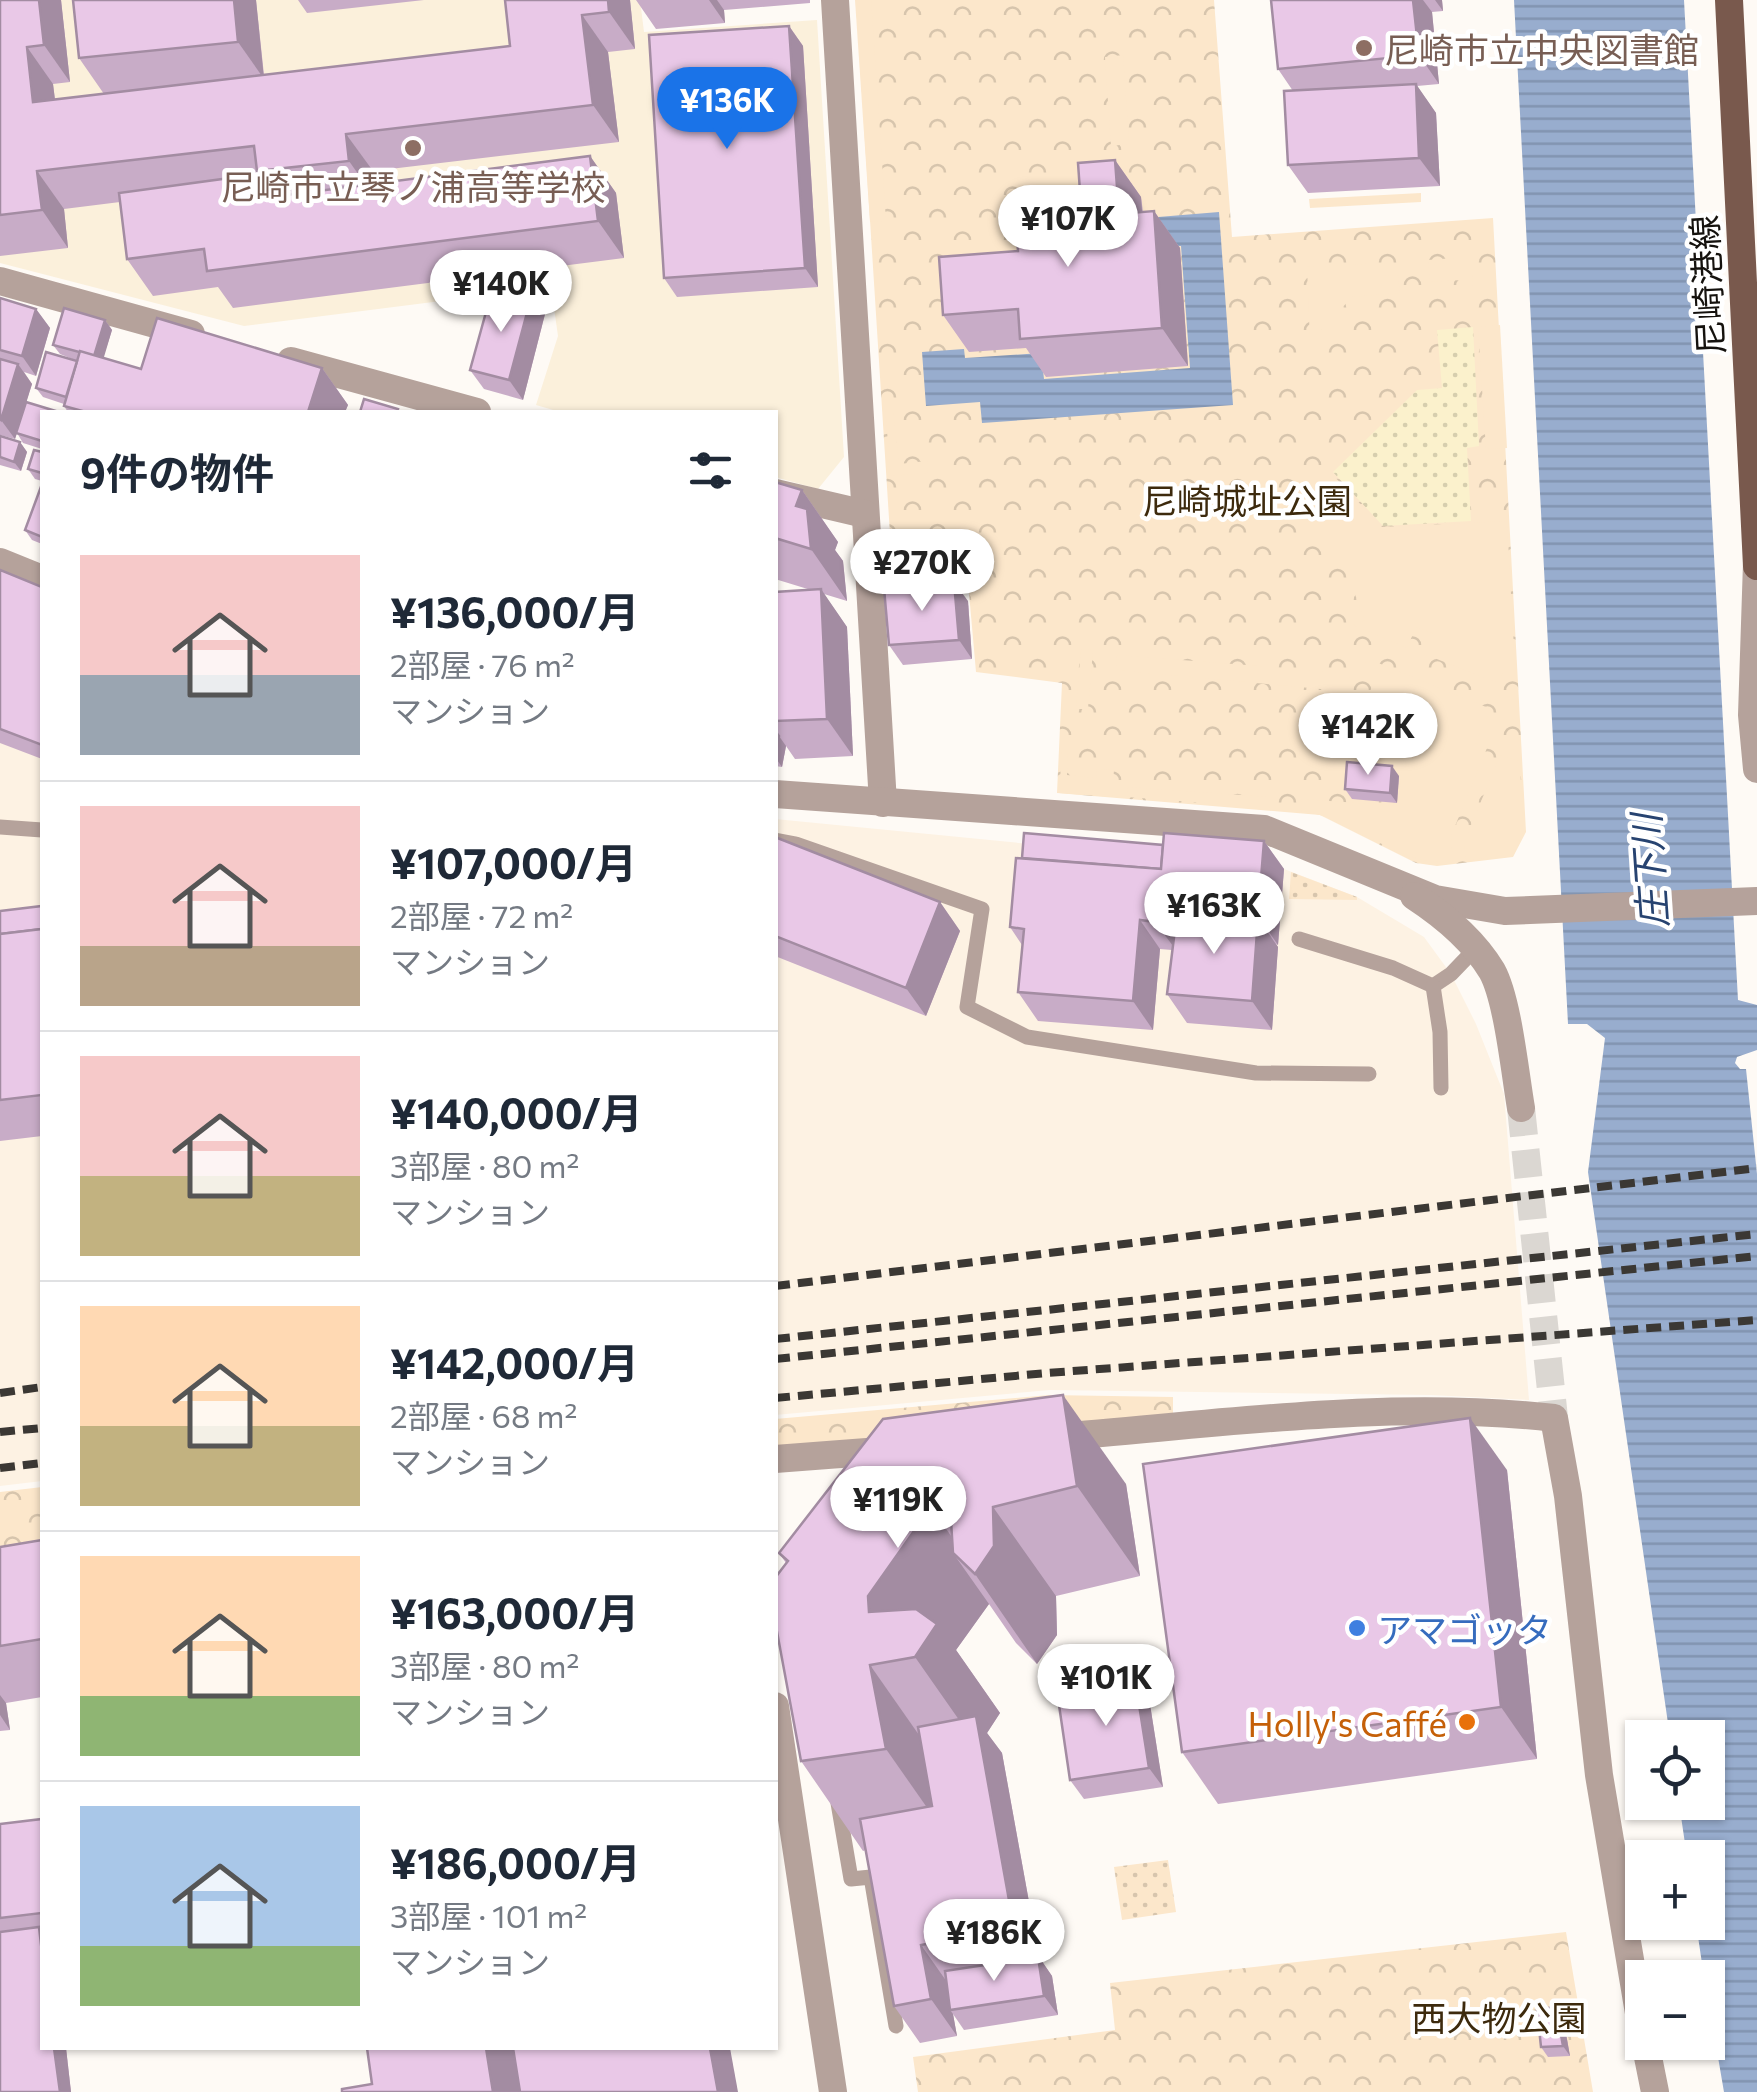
<!DOCTYPE html>
<html lang="ja">
<meta charset="utf-8">
<style>
:root{--surface:#fff;--page:#f6f6f7;--text:#1f2937;--muted:#747a83;--line:#e0e1e3;--accent:#1a73e8}
body{margin:0;font-family:Commissioner,"Noto Sans JP",sans-serif;background:var(--page);color:var(--text);height:100vh;display:flex;flex-direction:column;font-size:38px;white-space:nowrap}
*{box-sizing:border-box;margin:0}
p{font-size:32px;color:var(--muted)}
.icon{flex:none;width:55px;height:55px;fill:none;stroke:currentColor;stroke-width:2;stroke-linecap:round;stroke-linejoin:round}
.map{position:relative;flex:1;overflow:hidden}
.details{position:absolute;left:40px;top:410px;width:738px;height:1640px;display:flex;flex-direction:column;background:var(--surface);border-radius:0px;box-shadow:0 2px 8px #0004}
.details>*{flex:none}
.controls{position:absolute;left:1625px;top:1720px;display:grid;gap:20px}
.controls a{display:grid;place-items:center;width:100px;height:100px;border-radius:0px;background:var(--surface);box-shadow:0 2px 8px #0004;font-size:50px}
.price{position:absolute;translate:-50% -85px;padding:0 22px;border-radius:35px;background:#fff;color:#222;font-size:32px;line-height:65px;filter:drop-shadow(0 2px 5px #0008)}
.price::after{content:'';position:absolute;left:50%;top:60px;width:30px;height:22px;margin-left:-15px;background:inherit;clip-path:polygon(0 0,100% 0,50% 100%)}
.price.active{background:var(--accent);color:#fff}
ul{padding:0;list-style:none}
li{display:flex;align-items:center;gap:30px;height:250px;padding:0 40px}
li+li{border-top:2px solid var(--line)}
li span{display:grid;place-items:center;flex:none;width:280px;height:200px;border-radius:0px;color:#555}
li>.icon{margin-inline-start:auto}
span .icon{width:120px;height:120px;fill:#fffc;stroke-width:1}
li b{font-size:42px}
h2{display:flex;justify-content:space-between;align-items:center;height:120px;padding:0 40px;font-size:42px}
.map>svg:first-child{display:block}
.built{fill:#fdf2e3}
.education{fill:#fbf0db}
.grass{fill:url(#grass-dots)}
.forest{fill:url(#forest-crowns)}
.sand{fill:url(#sand-dots)}
.garden{fill:#fce7cb}
.water{fill:url(#water-rules)}
.lines{fill:none;stroke-linecap:round;stroke-linejoin:round}
.minor-tunnel{stroke:#dbd7d2;stroke-width:28;stroke-dasharray:28 14;stroke-linecap:butt}
.service{stroke:#b5a29b;stroke-width:15}
.minor{stroke:#b5a29b;stroke-width:28}
.primary{stroke:#79594d;stroke-width:28}
.rail{stroke:#3b3834;stroke-width:8;stroke-dasharray:15 8;stroke-linecap:butt}
.wall{fill:#c8acc7;fill-rule:evenodd}
.shaded-wall{fill:#a38ca2}
.building{fill:#e9c8e7;stroke:#a38ca2;stroke-width:2.5}
.education-dot{fill:#8d6e63;stroke:#fff;stroke-width:4}
.shop-dot{fill:#3f7fe0;stroke:#fff;stroke-width:4}
.food-dot{fill:#e8710a;stroke:#fff;stroke-width:4}
.labels{text-anchor:middle;dominant-baseline:central;stroke-width:9;stroke-linejoin:round;paint-order:stroke}
.education-label{font-size:35px;fill:#785e54;stroke:#fff;text-anchor:start}
.street-label{font-size:35px;fill:#15120e;stroke:#fff}
.park-label{font-size:35px;fill:#3d2a0d;stroke:#fff}
.shop-label{font-size:35px;fill:#366cbe;stroke:#fff;text-anchor:start}
.food-label{font-size:35px;fill:#c56008;stroke:#fff;text-anchor:end}
.water-label{font-size:38px;font-style:italic;fill:#274370;stroke:#fff}
</style>
<div class="map">
<svg width="1757" height="2092" viewBox="0 0 1757 2092">
<defs>
<pattern id="grass-dots" width="8" height="8" patternUnits="userSpaceOnUse" patternTransform="scale(2.5)"><rect width="8" height="8" fill="#fce7cb"/><path d="M2 2h.1M6 6h.1" fill="none" stroke="#d7c5ad" stroke-width="1.8" stroke-linecap="round"/></pattern>
<pattern id="forest-crowns" width="20" height="18" patternUnits="userSpaceOnUse" patternTransform="scale(2.5)"><rect width="20" height="18" fill="#fce7cb"/><path d="M2 6a3 3 0 1 1 6 0M12 15a3 3 0 1 1 6 0" fill="none" stroke="#d7c5ad"/></pattern>
<pattern id="sand-dots" width="8" height="8" patternUnits="userSpaceOnUse" patternTransform="scale(2.5)"><rect width="8" height="8" fill="#fbf1cc"/><path d="M2 2h.1M6 6h.1" fill="none" stroke="#d6ceae" stroke-width="1.8" stroke-linecap="round"/></pattern>
<pattern id="water-rules" width="6" height="5" patternUnits="userSpaceOnUse" patternTransform="scale(2.5)"><rect width="6" height="5" fill="#98adce"/><path d="M0 2.5h6" fill="none" stroke="#8294b0"/></pattern>
</defs>
<rect width="100%" height="100%" fill="#fefaf5"/>
<g class="built">
<polygon points="0,582 42,598 42,1481 0,1486"/>
<polygon points="775,819 1284,869 1357,897 1424,937 1451,974 1476,1024 1504,1094 1529,1400 1431,1395 1050,1390 775,1415"/>
</g>
<polygon class="education" points="0,0 640,0 644,32 817,20 844,457 818,489 775,477 775,412 560,412 536,405 558,336 551,287 244,326 0,263"/>
<g class="grass">
<polygon points="1291,872 1357,897 1357,900 1289,899"/>
<polygon points="1168,1860 1176,1912 1122,1920 1114,1867"/>
</g>
<g class="forest">
<polygon points="856,0 1214,0 1232,237 1493,218 1526,832 1513,857 1437,866 1416,863 1320,815 1057,793 1062,683 976,672 969,593 894,597"/>
<polygon points="1049,1395 1173,1397 1173,1413 775,1460 775,1419"/>
<polygon points="42,1487 42,1546 0,1551 0,1492"/>
<polygon points="1566,1932 1593,2092 918,2092 913,2057 1115,2030 1110,1983"/>
</g>
<polygon class="sand" points="1473,327 1479,446 1467,448 1471,521 1383,526 1333,472 1417,390 1442,388 1437,330"/>
<g class="garden">
<polygon points="855,0 871,0 886,221 870,222"/>
<polygon points="1123,55 1129,144 1111,146 1105,57"/>
<polygon points="1421,193 1421,202 1310,208 1309,199"/>
<polygon points="1454,258 1472,274 1473,290 1464,290 1462,280 1430,282 1428,260"/>
<polygon points="1384,263 1386,276 1398,275 1400,293 1352,297 1310,343 1307,267"/>
<polygon points="1500,325 1507,448 1486,449 1478,327"/>
<polygon points="885,409 893,409 899,464 927,461 928,473 891,476"/>
<polygon points="1332,474 1382,527 1507,521 1514,649 1498,683 1424,654 1434,634 1416,627 1407,648 1353,625 1365,620 1354,592 1362,585 1291,514"/>
<polygon points="1081,649 1093,650 1088,709 1076,709"/>
<polygon points="1117,655 1348,673 1353,684 1352,692 1116,670"/>
<path d="M1371 660 1491 709 1475 743 1487 748 1451 836 1453 862C1396 867 1355 818 1301 811L1302 799 1399 806 1407 698 1370 694 1372 682 1364 664Z"/>
<polygon points="1062,752 1068,752 1067,775 1096,778 1097,769 1114,770 1112,797 1059,793"/>
<polygon points="1500,755 1520,761 1523,832 1513,856 1466,860 1464,843"/>
<polygon points="1128,787 1270,797 1270,808 1127,797"/>
</g>
<g class="water">
<polygon points="1514,0 1684,0 1738,1000 1757,1005 1757,1050 1737,1057 1735,1063 1740,1069 1746,1069 1757,1174 1757,2092 1724,2092 1708,1999 1708,1978 1704,1977 1696,1923 1708,1922 1708,1858 1687,1857 1679,1803 1708,1802 1708,1738 1670,1737 1588,1172 1605,1038 1587,1024 1568,1024"/>
<polygon points="1219,212 1233,405 982,423 980,402 926,406 922,352 964,349 965,358 1041,353 1044,379 1190,368 1181,246 1148,248 1146,218"/>
</g>
<g class="lines">
<polyline class="minor-tunnel" points="1521,1108 1554,1418"/>
<g class="service">
<polyline points="0,827 42,830"/>
<polyline points="775,840 796,844 982,909 967,1007 1027,1037 1256,1073 1369,1074"/>
<polyline points="1299,939 1393,968 1433,986 1451,974 1475,949"/>
<polyline points="1433,986 1440,1032 1441,1088"/>
<polyline points="838,1803 851,1879 871,1877 896,2026"/>
</g>
<g class="minor">
<polyline points="835,0 883,803"/>
<polyline points="0,281 191,334"/>
<polyline points="291,361 477,412"/>
<polyline points="775,493 865,514"/>
<polyline points="0,562 42,579"/>
<polyline points="1757,563 1752,715 1757,769"/>
<polyline points="775,794 1264,829 1435,899 1505,911 1757,901"/>
<path d="M1414 896C1443 915 1474 941 1492 971 1508 1000 1515 1074 1521 1108"/>
<path d="M1056 1437C1220 1424 1390 1399 1554 1418L1568 1496 1599 1775 1642 2031"/>
<polyline points="775,1459 893,1450"/>
<polyline points="775,1706 833,2092"/>
<polyline points="1645,2042 1655,2092"/>
</g>
<polyline class="primary" points="1729,0 1757,566"/>
<g class="rail">
<polyline points="775,1286 1757,1168"/>
<polyline points="775,1339 1757,1234"/>
<polyline points="775,1359 1757,1256"/>
<polyline points="0,1393 42,1387"/>
<polyline points="775,1398 1047,1373 1757,1320"/>
<polyline points="0,1432 42,1428"/>
<polyline points="0,1468 42,1463"/>
</g>
</g>
<g class="wall">
<path d="M0 0H61L70 82 53 84 55 100 104 94 79 58 256 0 264 75 510 46 505 0H630L635 49 608 52 619 142 373 171 374 184 590 156 616 193 624 258 233 308 218 287 153 296 127 259 120 202 64 209 68 248 0 256ZM267 185 275 197 246 200 238 189Z"/>
<polygon points="298,0 424,0 307,13"/>
<polygon points="636,0 810,0 810,3 724,10 725,23 656,29"/>
<polygon points="1271,0 1442,0 1443,11 1432,12 1439,84 1417,86 1436,113 1440,186 1308,193 1288,165 1293,91 1278,69"/>
<polygon points="789,26 803,46 818,287 677,297 664,278"/>
<polygon points="1115,160 1141,197 1143,212 1154,211 1180,248 1188,366 1046,377 1026,348 969,352 943,315 1018,251 1082,220"/>
<polygon points="532,294 545,314 523,400 484,389 470,370 509,299"/>
<polygon points="0,298 36,309 50,328 36,376 24,372 32,384 26,402 42,412 42,449 23,443 17,433 15,439 0,435"/>
<polygon points="105,320 112,330 103,358 141,369 322,368 348,405 345,412 68,412 64,406 64,404 43,397 36,388 77,361 60,354 53,345"/>
<polygon points="0,436 20,442 27,452 21,471 0,465"/>
<polygon points="42,452 42,481 35,479 28,469"/>
<polygon points="775,482 802,490 838,542 835,550 843,561 847,601 824,594 847,627 853,756 795,759 786,746 782,767 775,766 775,592 811,590 775,579"/>
<polygon points="42,484 42,544 32,540 25,530"/>
<polygon points="0,570 42,587 42,759 0,743"/>
<polygon points="968,601 972,659 903,665 889,645"/>
<polygon points="1399,776 1397,803 1352,799 1345,789"/>
<polygon points="775,837 940,902 960,931 926,1016 775,956"/>
<polygon points="1264,841 1284,869 1278,945 1276,944 1278,947 1272,1030 1187,1023 1167,994 1172,950 1160,949 1153,1030 1038,1021 1018,992 1022,945 1010,927 1022,858 1163,845"/>
<polygon points="42,906 42,1136 0,1141 0,911"/>
<polygon points="883,1419 1126,1484 1140,1576 1056,1596 1057,1635 1037,1664 1016,1643 989,1604 956,1650 1000,1713 987,1733 1002,1753 1039,1957 1052,1976 1058,2015 964,2030 953,2014 957,2036 920,2043 894,2006 866,1850 863,1851 801,1761 786,1563 779,1553"/>
<polygon points="1507,1470 1537,1759 1218,1804 1182,1752"/>
<polygon points="42,1540 42,1697 6,1703 10,1730 0,1731 0,1547"/>
<polygon points="1132,1660 1146,1679 1163,1787 1084,1799 1070,1780"/>
<polygon points="42,1819 42,2048 66,2048 71,2092 0,2092 0,1824"/>
<polygon points="1563,2017 1570,2056 1548,2057 1541,2047"/>
</g>
<g class="shaded-wall">
<polygon points="39,0 61,0 70,82 44,45"/>
<polygon points="234,0 256,0 264,79 238,42"/>
<polygon points="608,0 630,0 635,49 609,12"/>
<polygon points="709,0 717,0 724,10 725,23"/>
<polygon points="1413,0 1423,0 1432,12 1439,84 1419,55"/>
<polygon points="1435,0 1442,0 1443,11"/>
<polygon points="582,15 608,52 619,142 593,105"/>
<polygon points="789,26 803,46 818,287 805,268"/>
<polygon points="27,47 53,84 60,140 33,102"/>
<polygon points="1416,84 1436,113 1440,186 1419,158"/>
<polygon points="346,134 373,171 375,198 349,161"/>
<polygon points="590,156 616,193 624,258 598,221"/>
<polygon points="1115,160 1141,197 1145,251 1119,214"/>
<polygon points="37,171 64,209 68,248 42,210"/>
<polygon points="230,178 257,216 233,202"/>
<polygon points="1154,211 1180,248 1188,366 1162,328"/>
<polygon points="532,294 545,314 523,400 509,380"/>
<polygon points="36,309 50,328 36,376 22,356"/>
<polygon points="105,320 112,330 101,367 94,357"/>
<polygon points="18,364 32,384 15,439 1,420"/>
<polygon points="322,368 348,405 345,412 308,412"/>
<polygon points="20,442 27,452 21,471 14,462"/>
<polygon points="802,490 838,542 835,550 843,561 847,601 811,549 796,506"/>
<polygon points="954,582 968,601 972,659 959,640"/>
<polygon points="821,589 847,627 853,756 827,719"/>
<polygon points="779,736 786,746 782,767 775,757"/>
<polygon points="1392,766 1399,776 1397,803 1390,793"/>
<polygon points="1264,841 1284,869 1278,945 1258,916"/>
<polygon points="940,902 960,931 926,1016 906,988"/>
<polygon points="1157,908 1177,937 1176,950 1155,922"/>
<polygon points="1258,918 1278,947 1272,1030 1252,1001"/>
<polygon points="1140,920 1160,949 1153,1030 1133,1001"/>
<polygon points="1063,1395 1126,1484 1140,1576 1077,1486"/>
<polygon points="1470,1418 1507,1470 1537,1759 1501,1707"/>
<polygon points="931,1507 976,1572 993,1507 1056,1596 1057,1635 1037,1664 975,1574 953,1553 989,1604 956,1650 1000,1713 987,1733 1002,1753 1039,1957 1052,1976 1058,2015 1044,1996 1040,1964 1014,1928 978,1747 915,1657 869,1612 868,1596"/>
<polygon points="1132,1660 1146,1679 1163,1787 1149,1768"/>
<polygon points="870,1665 933,1755 949,1839 886,1749"/>
<polygon points="0,1695 6,1703 10,1730 0,1715"/>
<polygon points="921,1945 947,1982 950,2010 953,2014 957,2036 931,1999"/>
<polygon points="1556,2007 1563,2017 1570,2056 1563,2046"/>
<polygon points="54,2048 66,2048 71,2092 60,2092"/>
<polygon points="486,2048 515,2048 522,2092 493,2092"/>
<polygon points="710,2048 730,2048 738,2092 718,2092"/>
</g>
<g class="building">
<polygon points="0,0 39,0 44,45 27,47 33,102 510,46 505,0 608,0 609,12 582,15 593,105 346,134 349,161 257,171 254,146 37,171 42,210 0,215"/>
<polygon points="73,0 234,0 238,42 79,58"/>
<polygon points="1271,0 1413,0 1419,55 1278,69"/>
<polygon points="789,26 805,268 664,278 649,35"/>
<polygon points="1416,84 1419,158 1288,165 1284,91"/>
<polygon points="590,156 598,221 207,271 204,249 127,259 119,193 230,178 233,202"/>
<polygon points="1115,160 1119,214 1154,211 1162,328 1020,339 1018,309 943,315 939,257 1018,251 1016,224 1082,220 1078,163"/>
<polygon points="514,290 532,294 509,380 470,370 491,294 509,299"/>
<polygon points="0,298 36,309 22,356 0,350"/>
<polygon points="64,308 105,320 94,356 53,345"/>
<polygon points="157,318 322,368 308,412 86,412 64,406 80,351 141,369"/>
<polygon points="46,352 77,361 66,397 36,388"/>
<polygon points="0,359 18,364 1,420 0,419"/>
<polygon points="364,399 398,409 397,412 360,412"/>
<polygon points="26,402 59,412 42,412 42,441 16,433"/>
<polygon points="0,436 20,442 14,462 0,457"/>
<polygon points="34,450 42,452 42,473 28,469"/>
<polygon points="775,482 802,490 796,506 807,509 811,549 775,538"/>
<polygon points="42,484 42,537 25,530"/>
<polygon points="0,570 42,587 42,745 0,729"/>
<polygon points="954,582 959,640 889,645 884,588"/>
<polygon points="821,589 827,719 775,721 775,592"/>
<polygon points="775,731 779,736 775,757"/>
<polygon points="1347,762 1392,766 1390,793 1345,789"/>
<polygon points="1024,833 1163,845 1161,869 1022,858"/>
<polygon points="1164,833 1264,841 1258,916 1157,908 1155,922 1140,920 1133,1001 1018,992 1024,929 1010,927 1016,858 1161,869"/>
<polygon points="775,837 940,902 906,988 775,936"/>
<polygon points="42,906 42,929 0,934 0,911"/>
<polygon points="1177,913 1258,918 1252,1001 1167,994"/>
<polygon points="42,929 42,1095 0,1100 0,934"/>
<polygon points="1063,1395 1077,1486 993,1507 994,1546 975,1574 953,1553 950,1504 931,1507 868,1596 869,1612 916,1609 937,1624 915,1657 870,1665 886,1749 801,1761 775,1621 775,1578 788,1561 779,1553 883,1419"/>
<polygon points="1470,1418 1501,1707 1182,1752 1143,1464"/>
<polygon points="42,1540 42,1639 0,1646 0,1547"/>
<polygon points="1132,1660 1149,1768 1070,1780 1059,1705 1112,1697 1107,1664"/>
<polygon points="976,1716 1014,1928 921,1945 931,1999 894,2006 860,1819 932,1806 918,1727"/>
<polygon points="42,1819 42,1913 0,1918 0,1824"/>
<polygon points="39,1927 42,1953 42,2048 54,2048 60,2092 0,2092 0,1932"/>
<polygon points="1038,1957 1044,1996 950,2010 945,1971"/>
<polygon points="1556,2007 1563,2046 1541,2047 1537,2009"/>
<polygon points="367,2048 486,2048 493,2092 342,2092 342,2089 372,2084"/>
<polygon points="513,2048 710,2048 718,2092 520,2092"/>
</g>
<g class="education-dot">
<circle cx="1364" cy="48" r="10"/>
<circle cx="413" cy="148" r="10"/>
</g>
<circle class="shop-dot" cx="1357" cy="1628" r="10"/>
<circle class="food-dot" cx="1467" cy="1722" r="10"/>
<g class="labels">
<g class="education-label">
<text x="1384" y="48">尼崎市立中央図書館</text>
<text x="413" y="185" text-anchor="middle">尼崎市立琴ノ浦高等学校</text>
</g>
<g class="street-label">
<text transform="translate(1706 285) rotate(-93)">尼崎港線</text>
</g>
<g class="park-label">
<text x="1247" y="499">尼崎城址公園</text>
<text x="1499" y="2016">西大物公園</text>
</g>
<g class="shop-label">
<text x="1377" y="1628">アマゴッタ</text>
</g>
<g class="food-label">
<text x="1447" y="1722">Holly's Caffé</text>
</g>
<g class="water-label">
<text transform="translate(1648 871) rotate(-94)">庄下川</text>
</g>
</g>
</svg>
<div class="controls">
<a><svg class="icon" aria-label="locate" viewBox="0 0 24 24"><circle cx="12" cy="12" r="6"/><path d="M12 2v4M12 18v4M2 12h4M18 12h4"/></svg></a>
<a>+</a>
<a>−</a>
</div>
<b class="price active" style="left:727px;top:152px">¥136K</b>
<b class="price" style="left:1068px;top:270px">¥107K</b>
<b class="price" style="left:501px;top:335px">¥140K</b>
<b class="price" style="left:922px;top:614px">¥270K</b>
<b class="price" style="left:1368px;top:778px">¥142K</b>
<b class="price" style="left:1214px;top:957px">¥163K</b>
<b class="price" style="left:898px;top:1551px">¥119K</b>
<b class="price" style="left:1106px;top:1729px">¥101K</b>
<b class="price" style="left:994px;top:1984px">¥186K</b>
<section class="details">
<h2>9件の物件<svg class="icon" aria-label="filters" viewBox="0 0 24 24"><path d="M4 7h16M4 17h16"/><circle cx="9" cy="7" r="2"/><circle cx="15" cy="17" r="2"/></svg></h2>
<ul>
<li><span style="background:linear-gradient(#f6c9c9 60%,#9aa5b1 0)"><svg class="icon" aria-label="home" viewBox="0 0 24 24"><path d="M3 11l9-7 9 7M6 9v11h12V9"/></svg></span><div><b>¥136,000/月</b><p>2部屋 · 76 m²</p><p>マンション</p></div></li>
<li><span style="background:linear-gradient(#f6c9c9 70%,#b9a48a 0)"><svg class="icon" aria-label="home" viewBox="0 0 24 24"><path d="M3 11l9-7 9 7M6 9v11h12V9"/></svg></span><div><b>¥107,000/月</b><p>2部屋 · 72 m²</p><p>マンション</p></div></li>
<li><span style="background:linear-gradient(#f6c9c9 60%,#c2b280 0)"><svg class="icon" aria-label="home" viewBox="0 0 24 24"><path d="M3 11l9-7 9 7M6 9v11h12V9"/></svg></span><div><b>¥140,000/月</b><p>3部屋 · 80 m²</p><p>マンション</p></div></li>
<li><span style="background:linear-gradient(#ffd9b3 60%,#c2b280 0)"><svg class="icon" aria-label="home" viewBox="0 0 24 24"><path d="M3 11l9-7 9 7M6 9v11h12V9"/></svg></span><div><b>¥142,000/月</b><p>2部屋 · 68 m²</p><p>マンション</p></div></li>
<li><span style="background:linear-gradient(#ffd9b3 70%,#8fb573 0)"><svg class="icon" aria-label="home" viewBox="0 0 24 24"><path d="M3 11l9-7 9 7M6 9v11h12V9"/></svg></span><div><b>¥163,000/月</b><p>3部屋 · 80 m²</p><p>マンション</p></div></li>
<li><span style="background:linear-gradient(#a9c7e8 70%,#8fb573 0)"><svg class="icon" aria-label="home" viewBox="0 0 24 24"><path d="M3 11l9-7 9 7M6 9v11h12V9"/></svg></span><div><b>¥186,000/月</b><p>3部屋 · 101 m²</p><p>マンション</p></div></li>
</ul>
</section>
</div>
